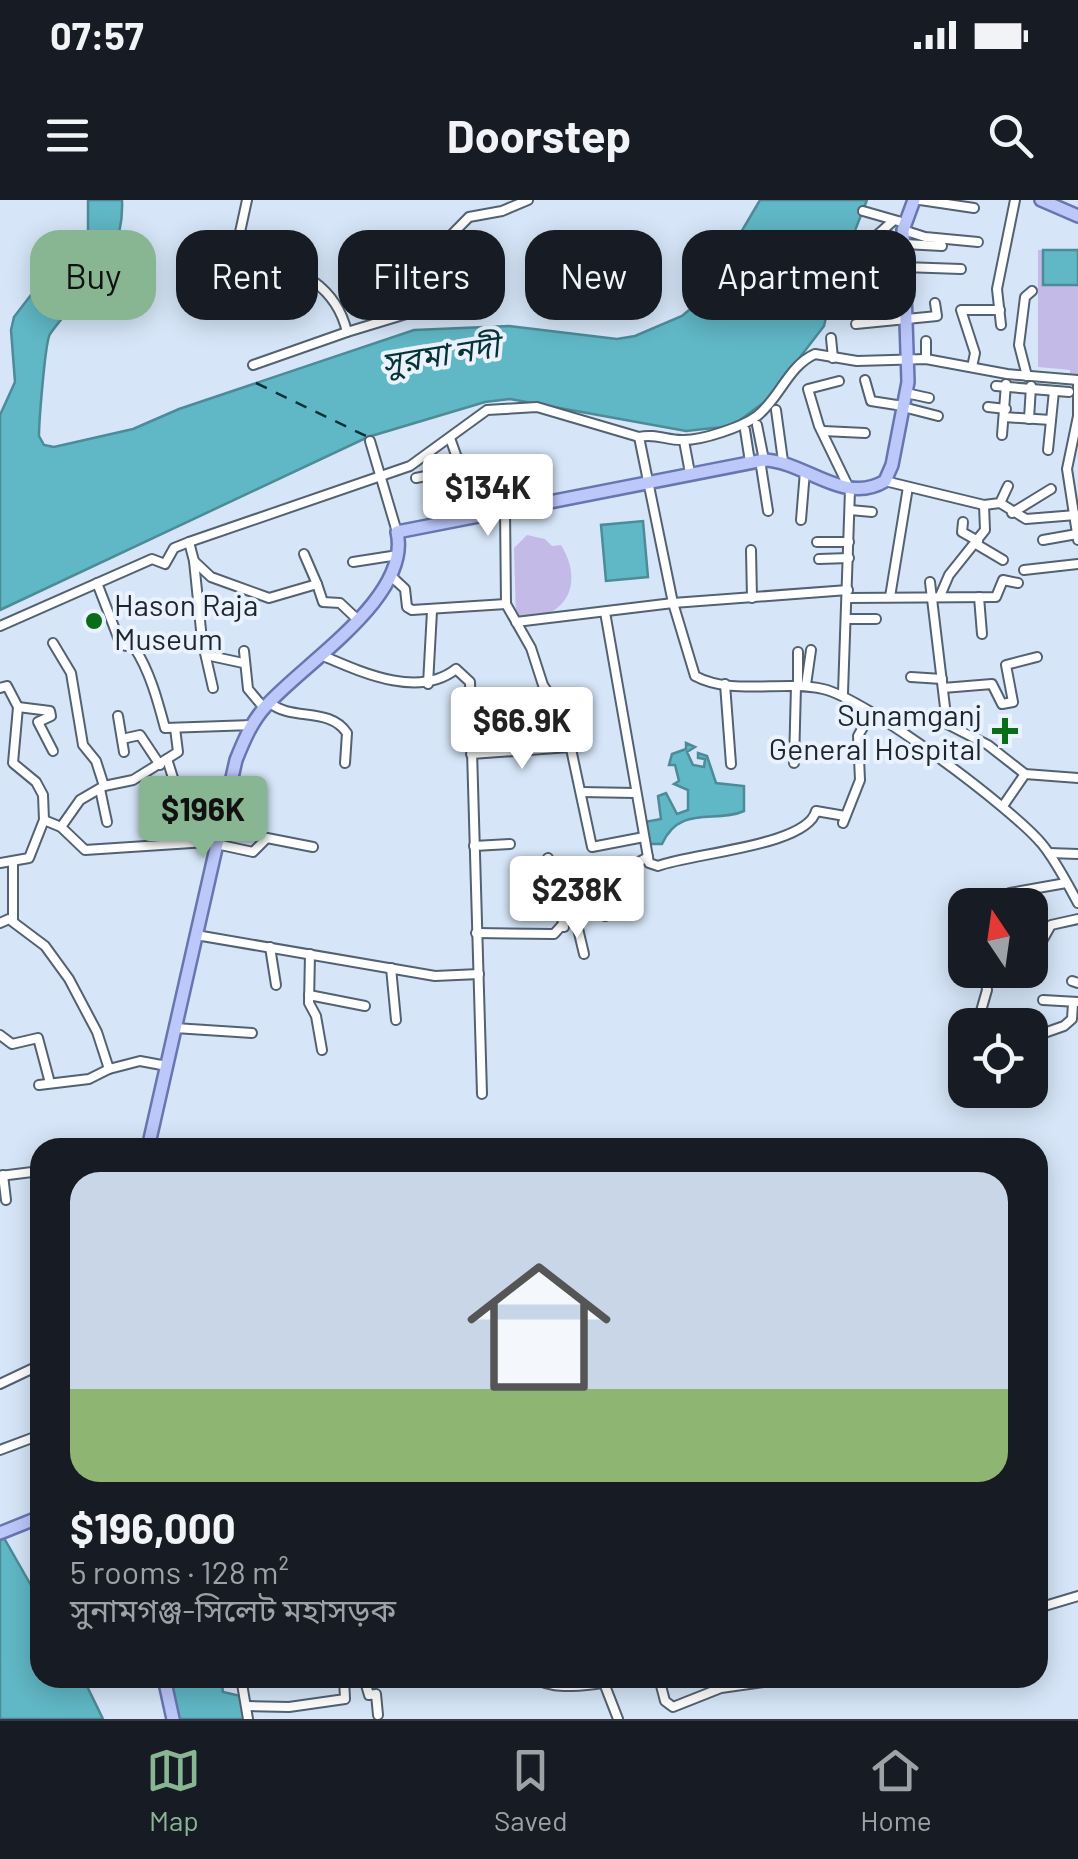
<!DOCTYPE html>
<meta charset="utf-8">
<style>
:root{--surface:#171b24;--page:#242831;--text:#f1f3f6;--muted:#9ea1a6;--line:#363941;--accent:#88b693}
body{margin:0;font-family:Barlow,"Noto Sans Bengali",sans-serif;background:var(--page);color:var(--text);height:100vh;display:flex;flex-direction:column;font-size:38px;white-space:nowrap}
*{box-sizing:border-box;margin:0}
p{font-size:32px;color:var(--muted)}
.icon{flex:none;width:55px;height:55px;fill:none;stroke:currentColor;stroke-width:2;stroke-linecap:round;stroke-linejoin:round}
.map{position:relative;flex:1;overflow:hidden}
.details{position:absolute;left:30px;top:938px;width:1018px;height:550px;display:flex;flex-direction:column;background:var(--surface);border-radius:30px;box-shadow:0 5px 25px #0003}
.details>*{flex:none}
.top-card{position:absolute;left:30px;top:30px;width:1020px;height:90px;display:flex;gap:20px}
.needle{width:65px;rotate:347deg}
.tools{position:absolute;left:948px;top:688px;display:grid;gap:20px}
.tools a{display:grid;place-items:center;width:100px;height:100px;border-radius:20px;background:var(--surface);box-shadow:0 5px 25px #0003;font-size:50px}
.price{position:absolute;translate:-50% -85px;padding:0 22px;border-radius:10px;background:#fff;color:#222;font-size:32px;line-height:65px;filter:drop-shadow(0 2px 5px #0008)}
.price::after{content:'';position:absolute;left:50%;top:60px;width:30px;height:22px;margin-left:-15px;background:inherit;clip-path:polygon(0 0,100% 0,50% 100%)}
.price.active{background:var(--accent);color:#111}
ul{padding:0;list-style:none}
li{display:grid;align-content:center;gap:20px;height:530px;padding:0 40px}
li+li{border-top:2px solid var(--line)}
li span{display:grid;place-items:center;height:310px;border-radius:30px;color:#555}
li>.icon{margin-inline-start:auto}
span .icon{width:180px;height:180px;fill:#fffc;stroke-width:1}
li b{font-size:42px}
.tag{padding:0 35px;border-radius:30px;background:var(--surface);box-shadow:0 5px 25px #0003;font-size:35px;line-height:90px}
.tag.active{background:var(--accent);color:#111}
.status{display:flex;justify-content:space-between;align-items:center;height:70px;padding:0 50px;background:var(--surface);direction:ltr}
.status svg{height:28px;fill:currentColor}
header{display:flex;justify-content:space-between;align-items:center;height:130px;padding:0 40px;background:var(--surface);font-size:45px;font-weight:700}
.tabs{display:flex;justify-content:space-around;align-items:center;height:140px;border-top:2px solid var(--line);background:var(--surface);font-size:28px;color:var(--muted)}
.tabs a{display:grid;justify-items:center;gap:5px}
.tabs .active{color:var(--accent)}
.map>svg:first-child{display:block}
.green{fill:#c4bae8}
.water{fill:#60b7c5;stroke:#4c8b97;stroke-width:2.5}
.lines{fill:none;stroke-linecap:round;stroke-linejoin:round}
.ferry{stroke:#073238;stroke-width:2.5;stroke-dasharray:12 10;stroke-linecap:butt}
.minor-casing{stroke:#536170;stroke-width:12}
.major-casing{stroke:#6876af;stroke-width:16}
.minor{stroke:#fff;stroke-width:8}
.major{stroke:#bcc7fa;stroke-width:11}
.poi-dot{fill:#086c19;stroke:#e9f2fd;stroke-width:4}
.labels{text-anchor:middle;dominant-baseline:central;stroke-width:8;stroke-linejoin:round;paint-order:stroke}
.poi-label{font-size:30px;fill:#1f252c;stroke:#e9f2fd;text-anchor:start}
.water-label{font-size:32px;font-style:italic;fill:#073238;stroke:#e9f2fd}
</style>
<div class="status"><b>07:57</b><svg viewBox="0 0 49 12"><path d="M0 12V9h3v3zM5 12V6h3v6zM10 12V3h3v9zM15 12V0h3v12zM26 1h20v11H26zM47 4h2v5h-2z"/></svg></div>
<header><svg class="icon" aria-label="menu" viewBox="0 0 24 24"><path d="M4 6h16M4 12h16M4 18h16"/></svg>Doorstep<svg class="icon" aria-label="search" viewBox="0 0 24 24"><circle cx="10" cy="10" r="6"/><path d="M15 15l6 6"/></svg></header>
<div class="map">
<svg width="1078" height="1519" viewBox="0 0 1078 1519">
<rect width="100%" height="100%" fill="#d6e6f8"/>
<g class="green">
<polygon points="1038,50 1043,50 1043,85 1078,85 1078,175 1070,175 1070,170 1038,167"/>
<path d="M527 335 545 339 552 346 561 345C586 386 564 422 516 418L514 348Z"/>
</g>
<g class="water">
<path d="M88 0H122C125 64 83 87 50 134 45 142 39 223 39 236L44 245 54 247 133 229 179 209 414 130 509 126 617 139 635 136 682 116 701 100 760 0H867L834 84 824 126 767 200 732 226 686 231 510 199 485 202 368 237 0 410V215L15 182 11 130 14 117 34 91 81 46 88 30Z"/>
<rect x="1043" y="50" width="35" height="35"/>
<polygon points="643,321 648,377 606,381 601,325"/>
<path d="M686 543 695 547 687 552 693 565 704 567 705 559 698 558V553L707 556 716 583 744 586V611C716 624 680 604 662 644H649L645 622 661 619 658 596 666 593 677 614 688 610V590L674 584 679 581 675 565H669L672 554 686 549Z"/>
<polygon points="0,1331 40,1401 40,1478 83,1478 103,1519 0,1519"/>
<polygon points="171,1478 221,1478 223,1492 245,1497 247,1519 179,1519"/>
</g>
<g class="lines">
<polyline class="ferry" points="256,183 368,237"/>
<defs>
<g id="minor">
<path d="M247 0 237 46C284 66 334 76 347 132L253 165"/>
<polyline points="920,0 974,8"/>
<polyline points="863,11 905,23"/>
<polyline points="903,30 925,37 978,42"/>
<polyline points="904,44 942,46"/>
<polyline points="866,45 893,21"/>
<polyline points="903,67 961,69"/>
<polyline points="856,124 937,116 935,103"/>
<polyline points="1001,125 997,89 1015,0"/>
<polyline points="347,132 426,108 419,68 469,17 502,11 528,0"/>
<polyline points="831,138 833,158"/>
<polyline points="926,141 926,159"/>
<polyline points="972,167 975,153 961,110 1000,110"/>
<polyline points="1027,176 1019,145 1025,97 1032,91"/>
<polyline points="865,180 871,201 903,206"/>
<polyline points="1078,180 1078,216 1067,269 1078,340"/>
<polyline points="839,181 808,189 819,226 850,290 843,493"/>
<polyline points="996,186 1069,192"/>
<polyline points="906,193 929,198"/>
<polyline points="903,207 938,216"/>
<polyline points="988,207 1006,209"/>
<polyline points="776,210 783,261"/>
<polyline points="1004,217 1051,220"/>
<polyline points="1029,219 1031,186"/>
<polyline points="757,225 764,260"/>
<polyline points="745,230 750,262"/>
<polyline points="823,231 865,233"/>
<polyline points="1002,235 1006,184"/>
<path d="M639 237 673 403 695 476C732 496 783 480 823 489 865 498 1012 608 1042 644 1056 661 1067 683 1078 703"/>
<polyline points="370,241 397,332"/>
<polyline points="684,241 690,273"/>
<polyline points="1048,250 1054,191"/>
<polyline points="760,260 768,311"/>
<polyline points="496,272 505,310 506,404 531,448 543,485 564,516 592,647 644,637"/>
<polyline points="416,278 461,269 450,238"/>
<polyline points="885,281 984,305 1000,303 1008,286"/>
<polyline points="1000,303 1026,319 1076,315"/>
<polyline points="850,310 872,312"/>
<polyline points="1012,313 1051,289"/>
<polyline points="801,320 805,271"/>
<polyline points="963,322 962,332 978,341"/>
<polyline points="1043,340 1077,334"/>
<polyline points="189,342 194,361 211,377 269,398 317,384 323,402 340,403 357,419"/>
<polyline points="817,342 849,342"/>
<polyline points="976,344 1003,360"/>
<polyline points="751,350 752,398"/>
<polyline points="304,354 317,384"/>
<polyline points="819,359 849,358"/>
<polyline points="194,361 202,440 213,488"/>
<polyline points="353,362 398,355"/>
<polyline points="1024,370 1078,364"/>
<polyline points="391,376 405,389 407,407 412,410 506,404"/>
<polyline points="930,382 947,524 988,545 1025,574 1078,578"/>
<path d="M97 383 121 445 134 447C150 471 158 502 165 528L253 525"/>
<polyline points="940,396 949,375 985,330 984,305"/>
<polyline points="890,397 908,287"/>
<polyline points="979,397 982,434"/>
<polyline points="848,398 996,397 1003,380 1018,383"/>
<path d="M605 412 649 663 658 666C692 653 807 646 816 611L845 616"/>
<polyline points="847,419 876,419"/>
<polyline points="516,422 673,403 848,390"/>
<path d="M0 426 152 359 165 364 174 348 189 342 410 266 487 210 537 207 639 237C656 233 668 241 684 240 703 240 742 227 757 216 780 198 788 166 815 154L857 161 926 159 1007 174 1078 180"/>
<polyline points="53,443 71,473 83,545 96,561 104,586"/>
<polyline points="244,451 248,489 264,508"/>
<polyline points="206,455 243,463"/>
<path d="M321 455C361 472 418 499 456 469L470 482 482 894"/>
<polyline points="911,477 942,479"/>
<polyline points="428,484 432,411"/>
<polyline points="725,484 731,564"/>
<polyline points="798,484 798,452"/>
<polyline points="806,485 811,450"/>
<polyline points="0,488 7,486 18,507 13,563 36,582 43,595 44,620 29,658 0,663"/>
<polyline points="943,488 992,484 1002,504 1013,502 1006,465 1037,457"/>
<path d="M269 502C291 522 329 506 347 533L345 563"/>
<polyline points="18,507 50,511 51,516 38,522 53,551"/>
<polyline points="118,516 124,552"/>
<polyline points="122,539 140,535 160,565"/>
<polyline points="471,554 570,547"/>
<polyline points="167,559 181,603 207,642 253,652 267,638 313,647"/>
<polyline points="794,563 796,486"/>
<polyline points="100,589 107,622"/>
<polyline points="581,592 635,593"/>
<polyline points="1003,606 1025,574"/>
<polyline points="44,620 61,627 85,650 207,642"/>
<polyline points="843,623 860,580 858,536 871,513"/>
<polyline points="61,627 80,600 104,586 133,580 178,552 175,528"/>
<polyline points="474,646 510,644"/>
<polyline points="1049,653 1078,654"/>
<polyline points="548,658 564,727"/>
<polyline points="594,691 605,716"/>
<polyline points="1007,705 1010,693 1066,683"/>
<polyline points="574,712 584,754"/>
<polyline points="13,719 13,662"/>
<polyline points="0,723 9,719 45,746 69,779 97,832 109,869 140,861 167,866"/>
<polyline points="476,733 554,734 601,682 648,657"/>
<polyline points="196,735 435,776 479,774"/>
<polyline points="1030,746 1042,741 1051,725 1078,719"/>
<polyline points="270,747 276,785"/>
<polyline points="310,754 309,803 316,816 322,850"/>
<polyline points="391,768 396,820"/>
<polyline points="1072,781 1078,783"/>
<polyline points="309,795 365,806"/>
<polyline points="1043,800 1078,802"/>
<polyline points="981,811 987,790 985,770"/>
<polyline points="175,828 252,833"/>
<polyline points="0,835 12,844 38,838 50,883"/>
<polyline points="1030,838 1064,826 1072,819 1073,803"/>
<polyline points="39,885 89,879 109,869"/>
<polyline points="3,975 6,1000"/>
<polyline points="0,976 40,971"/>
<polyline points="0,1184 40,1165"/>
<polyline points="0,1250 40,1235"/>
<polyline points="1038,1408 1078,1396"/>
<polyline points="241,1478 248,1519"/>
<polyline points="364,1478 369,1495 376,1494 378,1515"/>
<path d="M536 1478C552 1491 584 1485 604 1483L618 1519"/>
<polyline points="659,1478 665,1501 673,1507 721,1488 793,1478"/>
<polyline points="248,1506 289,1507 345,1499 344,1478"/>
</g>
<g id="major">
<polyline points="1041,0 1078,16"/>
<path d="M148 948 236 560C244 540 252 521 266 506 304 463 412 397 397 332L764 260C805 261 844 306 885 281L892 265 908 182 903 30 914 0"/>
<polyline points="0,1333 40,1317"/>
<polyline points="164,1478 173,1519"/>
</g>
</defs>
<use href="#minor" class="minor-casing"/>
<use href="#major" class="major-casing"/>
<use href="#minor" class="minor"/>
<use href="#major" class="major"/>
</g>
<g class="poi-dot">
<circle cx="94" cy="421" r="10"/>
<path d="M1000 516h10v10h10v10h-10v10h-10v-10h-10v-10h10z"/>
</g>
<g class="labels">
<g class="poi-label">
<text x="114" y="404">Hason Raja<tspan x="114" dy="34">Museum</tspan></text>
<text x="982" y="514" text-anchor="end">Sunamganj<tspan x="982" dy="34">General Hospital</tspan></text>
</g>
<g class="water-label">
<text transform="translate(440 153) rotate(-9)">সুরমা নদী</text>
</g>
</g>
</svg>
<div class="tools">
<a><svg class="needle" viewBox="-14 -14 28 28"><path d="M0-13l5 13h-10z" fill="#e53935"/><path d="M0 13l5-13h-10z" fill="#9ea1a6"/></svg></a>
<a><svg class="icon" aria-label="locate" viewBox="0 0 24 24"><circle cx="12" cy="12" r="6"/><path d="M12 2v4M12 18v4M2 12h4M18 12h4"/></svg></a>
</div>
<b class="price" style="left:488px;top:339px">$134K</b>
<b class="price" style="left:522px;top:572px">$66.9K</b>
<b class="price active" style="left:203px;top:661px">$196K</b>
<b class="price" style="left:577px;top:741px">$238K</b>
<div class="top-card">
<a class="tag active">Buy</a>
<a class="tag">Rent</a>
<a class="tag">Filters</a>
<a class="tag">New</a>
<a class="tag">Apartment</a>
</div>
<section class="details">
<ul>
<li><span style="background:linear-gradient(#c9d6e8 70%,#8fb573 0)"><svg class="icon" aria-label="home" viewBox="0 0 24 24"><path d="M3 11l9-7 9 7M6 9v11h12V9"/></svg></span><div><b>$196,000</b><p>5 rooms · 128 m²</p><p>সুনামগঞ্জ-সিলেট মহাসড়ক</p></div></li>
</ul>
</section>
</div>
<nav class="tabs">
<a class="active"><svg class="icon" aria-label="map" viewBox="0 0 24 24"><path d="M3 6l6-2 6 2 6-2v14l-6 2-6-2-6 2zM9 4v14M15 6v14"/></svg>Map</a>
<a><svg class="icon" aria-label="saved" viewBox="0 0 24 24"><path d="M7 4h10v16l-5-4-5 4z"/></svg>Saved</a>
<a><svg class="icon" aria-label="home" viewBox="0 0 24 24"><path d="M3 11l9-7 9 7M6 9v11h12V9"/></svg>Home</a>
</nav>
